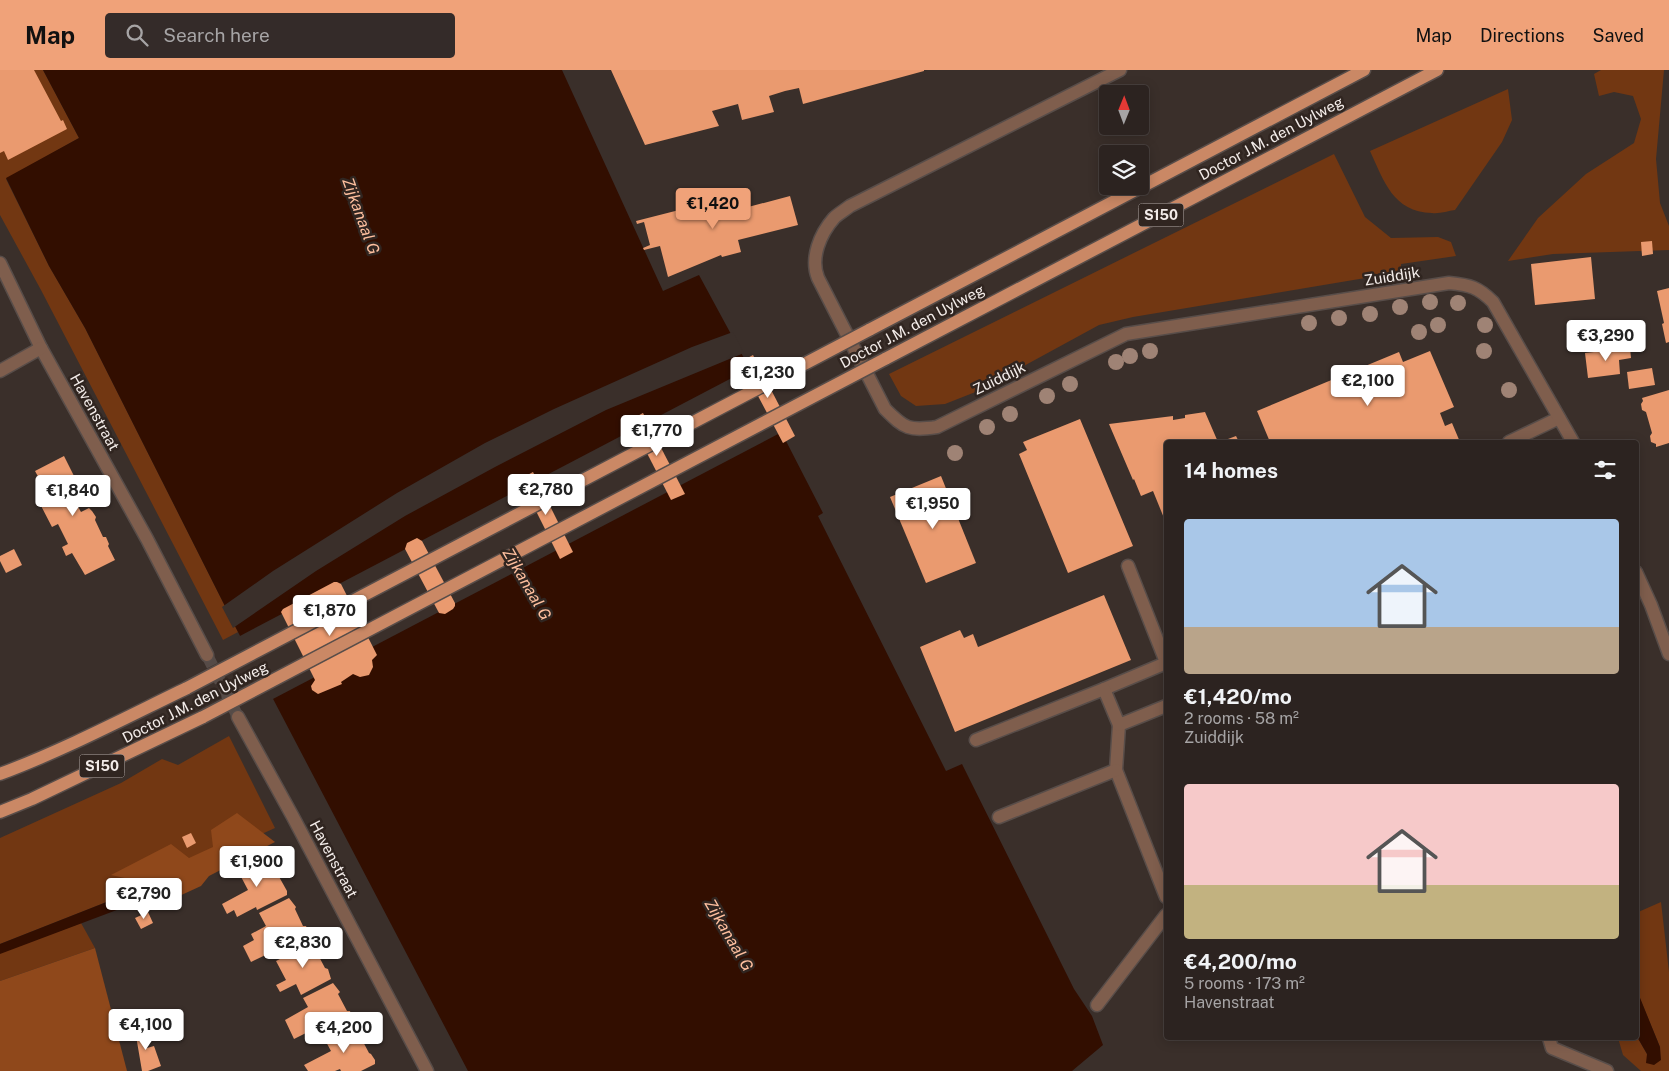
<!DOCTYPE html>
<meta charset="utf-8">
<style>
:root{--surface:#2c2320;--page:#342b29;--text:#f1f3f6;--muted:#a6a4a5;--line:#48403e;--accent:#f0a279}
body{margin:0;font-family:"Public Sans",sans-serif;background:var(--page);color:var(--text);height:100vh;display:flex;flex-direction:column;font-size:19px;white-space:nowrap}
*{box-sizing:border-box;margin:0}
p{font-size:16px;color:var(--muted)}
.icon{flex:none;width:28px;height:28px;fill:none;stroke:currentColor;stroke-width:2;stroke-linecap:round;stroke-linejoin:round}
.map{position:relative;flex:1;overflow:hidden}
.panel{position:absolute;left:1164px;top:370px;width:475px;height:600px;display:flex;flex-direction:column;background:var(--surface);border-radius:5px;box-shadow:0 2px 12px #0003,0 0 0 1px var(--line)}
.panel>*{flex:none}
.needle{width:32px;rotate:1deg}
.tools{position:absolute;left:1099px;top:15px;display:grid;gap:10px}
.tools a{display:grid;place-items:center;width:50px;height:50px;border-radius:5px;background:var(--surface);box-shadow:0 2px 12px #0003,0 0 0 1px var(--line);font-size:25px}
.price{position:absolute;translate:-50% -42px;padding:0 11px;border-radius:5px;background:#fff;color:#222;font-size:16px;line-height:32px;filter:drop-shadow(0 1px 2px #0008)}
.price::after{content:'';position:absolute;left:50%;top:30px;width:15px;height:11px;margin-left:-8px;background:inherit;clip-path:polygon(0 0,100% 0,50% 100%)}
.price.selected{background:var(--accent);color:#111}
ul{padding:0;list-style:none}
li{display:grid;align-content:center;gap:10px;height:265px;padding:0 20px}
li span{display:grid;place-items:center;height:155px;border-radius:5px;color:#555}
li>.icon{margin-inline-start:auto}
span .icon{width:90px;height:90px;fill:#fffc;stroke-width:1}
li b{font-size:21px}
h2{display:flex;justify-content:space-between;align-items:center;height:60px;padding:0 20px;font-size:21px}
header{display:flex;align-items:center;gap:30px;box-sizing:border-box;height:70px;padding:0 25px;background:var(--accent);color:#111}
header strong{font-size:24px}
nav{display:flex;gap:28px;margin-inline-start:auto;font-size:18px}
.search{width:350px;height:45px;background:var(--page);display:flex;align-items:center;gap:12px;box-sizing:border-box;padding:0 18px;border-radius:5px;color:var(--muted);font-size:19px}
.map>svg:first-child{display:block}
.green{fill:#723712}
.forest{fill:#8f481b}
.water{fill:#320e00}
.pier{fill:#3a2f2a}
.building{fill:#ea9a6f}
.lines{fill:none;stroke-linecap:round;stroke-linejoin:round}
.street-tunnel{stroke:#564b47;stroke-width:12;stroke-dasharray:12 6;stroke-linecap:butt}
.lane-casing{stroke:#584d49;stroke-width:15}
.street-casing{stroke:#584d49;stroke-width:15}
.primary-casing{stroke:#584d49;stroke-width:15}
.lane{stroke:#7f5e4d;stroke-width:12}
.street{stroke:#7f5e4d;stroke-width:12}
.primary{stroke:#ca8865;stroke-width:12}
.primary-bridge-casing{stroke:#584d49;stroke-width:15;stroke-linecap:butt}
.primary-bridge{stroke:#ca8865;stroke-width:12}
.tree{fill:#9f8375}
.labels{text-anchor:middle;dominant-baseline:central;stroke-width:5;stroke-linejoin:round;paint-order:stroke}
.shield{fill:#302520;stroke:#b8b0ad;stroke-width:1}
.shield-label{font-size:14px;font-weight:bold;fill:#f3ece9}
.street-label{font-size:15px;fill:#f3ece9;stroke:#302520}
.water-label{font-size:16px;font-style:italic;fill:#febf9e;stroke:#302520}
</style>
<header>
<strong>Map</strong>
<div class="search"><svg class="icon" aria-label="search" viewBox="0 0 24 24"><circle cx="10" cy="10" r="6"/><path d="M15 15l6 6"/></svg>Search here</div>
<nav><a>Map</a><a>Directions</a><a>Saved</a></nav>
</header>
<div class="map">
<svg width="1669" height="1001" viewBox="0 0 1669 1001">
<rect width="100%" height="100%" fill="#3a2f2a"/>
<g class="green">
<polygon points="0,0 43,0 79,68 6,109 49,196 85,258 238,562 223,570 41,220 0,145"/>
<polygon points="1601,0 1664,0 1656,89 1660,133 1669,156 1669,180 1553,184 1508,191 1538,148 1586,104 1634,73 1641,49 1633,26 1614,22 1599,26 1594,4"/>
<path d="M1508 19 1512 50 1502 72 1455 140C1448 141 1439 144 1432 143 1393 142 1384 111 1370 81Z"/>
<polygon points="1334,84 1365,147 1391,168 1438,167 1451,172 1456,186 1401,194 1401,202 1133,247 1099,255 978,321 945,334 916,336 901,326 889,304"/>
<polygon points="229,666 275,758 132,822 0,874 0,768 121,713 162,689 178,695"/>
<polygon points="1661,832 1669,902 1669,1001 1641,1001 1623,985 1618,968 1636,968 1636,965 1647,984 1660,977 1636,919 1636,843"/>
<polygon points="81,853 95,878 0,911 0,883"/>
</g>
<g class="forest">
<polygon points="237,743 275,772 209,806 201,816 164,833 151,828 143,812 111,805 171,774 189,788 213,777 211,760"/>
<polygon points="95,878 127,1001 0,1001 0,911"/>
</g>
<g class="water">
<polygon points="43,0 562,0 663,221 699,205 745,290 740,293 783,373 786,371 823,443 818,446 946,701 962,694 1074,919 1092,946 1103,975 1072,1001 468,1001 238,562 85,258 49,196 6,108 79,68"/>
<polygon points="132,822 138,832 0,884 0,874"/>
<polygon points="1636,918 1660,977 1661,990 1654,995 1646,993 1647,984 1636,965"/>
</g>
<g class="pier">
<polygon points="733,262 744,283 606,340 495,397 405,446 316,501 233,558 222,537 273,501 397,423 485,373 554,339 692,277"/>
<polygon points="747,300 780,363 271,630 238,567"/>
</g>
<g class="building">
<polygon points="0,0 34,0 61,51 63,50 67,59 8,90 4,81 0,83"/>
<polygon points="611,0 924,0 924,1 803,34 799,18 785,21 769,26 774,42 742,50 738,34 712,41 719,56 645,75"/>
<polygon points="734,126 737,140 790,126 798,155 738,170 741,182 722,187 721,185 668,207 660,176 644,180 643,178 650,175 644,152 637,154 636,151"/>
<polygon points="1652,171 1653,184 1642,186 1641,172"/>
<polygon points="1591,187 1595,229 1535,235 1531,194"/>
<polygon points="1669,218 1669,272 1666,273 1662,254 1664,253 1657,221"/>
<polygon points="1630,278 1631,288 1619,290 1620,304 1588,308 1585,283"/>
<polygon points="1430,281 1454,337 1440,343 1445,356 1452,353 1460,372 1270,372 1257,341 1399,282 1403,292"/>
<polygon points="753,285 795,366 783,373 740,292"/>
<polygon points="1652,298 1655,315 1629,319 1627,302"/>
<polygon points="1669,320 1669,373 1656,377 1656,374 1651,372 1650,366 1652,363 1646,342 1642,340 1641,334 1643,331 1642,328"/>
<polygon points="1205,342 1218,372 1166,372 1166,453 1153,421 1141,426 1134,409 1133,410 1109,354 1173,346 1173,350 1185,348 1185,345"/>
<polygon points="643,343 685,424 671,430 630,350"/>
<polygon points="1080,349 1133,476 1068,503 1019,384 1027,380 1023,372"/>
<polygon points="1236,366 1239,372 1220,372"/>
<polygon points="64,386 85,428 76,433 81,442 89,438 92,441 96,447 95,450 103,467 106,467 109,474 108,476 115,490 85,505 72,483 66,486 62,477 68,474 58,454 52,457 38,430 48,425 35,401"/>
<polygon points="533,402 573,482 560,489 520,409"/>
<polygon points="941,406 976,493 926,513 890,427"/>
<polygon points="417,468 422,471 455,533 455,536 453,539 445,544 439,543 405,479 407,473"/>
<polygon points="14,479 22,495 6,503 0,491 0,486"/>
<polygon points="334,512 337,512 341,514 377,585 372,590 373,597 369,605 360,607 353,604 341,612 342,614 318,624 312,620 311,616 315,610 281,542 283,539"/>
<polygon points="1104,525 1131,590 955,662 920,577 960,560 964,568 973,564 978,577"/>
<polygon points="191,763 196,773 187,778 182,767"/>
<polygon points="267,786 268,788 271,788 274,795 273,796 287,821 287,825 257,840 256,837 237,847 234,840 227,844 222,834 248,820 238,801"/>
<polygon points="289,828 296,837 295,839 303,856 306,856 309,863 309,867 279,882 278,879 251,892 243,876 254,870 251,864 266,856 259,843"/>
<polygon points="148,842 153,853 141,859 135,848"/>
<polygon points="311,871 318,879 316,881 325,898 328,899 331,909 301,925 296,914 280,922 276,915 286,910 276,891 282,888 281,886"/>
<polygon points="333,913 340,922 338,924 347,941 350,941 353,952 323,967 318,957 294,969 285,950 308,937 303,928"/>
<polygon points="142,953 147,978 154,976 161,996 148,1001 142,1001 134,954"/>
<polygon points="355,955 361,964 360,966 369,983 371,984 375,990 375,994 361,1001 341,1001 340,999 335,1001 308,1001 304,995 331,981 325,970"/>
</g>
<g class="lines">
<polyline class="street-tunnel" points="207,585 238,647"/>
<defs>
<g id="lane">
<polyline points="1509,372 1559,348"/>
<polyline points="1128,496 1166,592"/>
<polyline points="1104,619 1166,593"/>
<polyline points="1119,655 1116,700 1166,827"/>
<polyline points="976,670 1104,619 1119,655 1166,636"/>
<polyline points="999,747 1116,700"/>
<polyline points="1097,935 1166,845"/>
<polyline points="1549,968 1552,978 1607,1001"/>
</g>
<g id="street">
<path d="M1120 0 850 136C845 140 838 144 834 148 820 164 810 188 818 208L885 339C905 359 909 361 937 357L1126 264 1449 213C1470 215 1478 217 1493 232L1573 372"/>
<polyline points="0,193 41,278 147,469 207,585"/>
<polyline points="0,301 41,278"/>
<polyline points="1636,502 1651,535 1669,584"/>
<polyline points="238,647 293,747 427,1001"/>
</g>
<g id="primary">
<polyline points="869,260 1364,0"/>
<polyline points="885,289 1437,0"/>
<path d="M0 704C64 680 125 648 187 618"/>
<polyline points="0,742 32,729 203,647"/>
</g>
</defs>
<use href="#lane" class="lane-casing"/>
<use href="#street" class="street-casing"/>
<use href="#primary" class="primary-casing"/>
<use href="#lane" class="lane"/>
<use href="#street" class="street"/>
<use href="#primary" class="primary"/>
<defs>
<g id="primary-bridge">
<polyline points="187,618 869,260"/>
<polyline points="203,647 885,289"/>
</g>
</defs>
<use href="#primary-bridge" class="primary-bridge-casing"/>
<use href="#primary-bridge" class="primary-bridge"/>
</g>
<g class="tree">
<circle cx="1430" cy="232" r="8"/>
<circle cx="1458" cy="233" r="8"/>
<circle cx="1400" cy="237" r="8"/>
<circle cx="1370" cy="244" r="8"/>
<circle cx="1339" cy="248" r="8"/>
<circle cx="1309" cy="253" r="8"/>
<circle cx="1438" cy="255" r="8"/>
<circle cx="1485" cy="255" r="8"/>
<circle cx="1419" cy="262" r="8"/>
<circle cx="1150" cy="281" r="8"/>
<circle cx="1484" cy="281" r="8"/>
<circle cx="1130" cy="286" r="8"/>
<circle cx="1116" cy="292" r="8"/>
<circle cx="1070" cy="314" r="8"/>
<circle cx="1509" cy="320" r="8"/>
<circle cx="1047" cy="326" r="8"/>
<circle cx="1010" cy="344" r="8"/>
<circle cx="987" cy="357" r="8"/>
<circle cx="955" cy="383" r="8"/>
</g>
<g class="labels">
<g class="shield">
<rect x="1138.5" y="133.5" width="45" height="23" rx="4"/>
<rect x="79.5" y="684.5" width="45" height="23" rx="4"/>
</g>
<g class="shield-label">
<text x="1161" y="145">S150</text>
<text x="102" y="696">S150</text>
</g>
<g class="street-label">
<text transform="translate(1271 68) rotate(-28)">Doctor J.M. den Uylweg</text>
<text transform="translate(1392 206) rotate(-9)">Zuiddijk</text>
<text transform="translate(912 256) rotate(-28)">Doctor J.M. den Uylweg</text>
<text transform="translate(999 308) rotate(-26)">Zuiddijk</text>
<text transform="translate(95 342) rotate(61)">Havenstraat</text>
<text transform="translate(195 632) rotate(-27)">Doctor J.M. den Uylweg</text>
<text transform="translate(334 789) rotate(62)">Havenstraat</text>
</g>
<g class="water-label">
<text transform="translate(361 146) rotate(70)">Zijkanaal G</text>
<text transform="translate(527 514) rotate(60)">Zijkanaal G</text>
<text transform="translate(729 865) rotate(60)">Zijkanaal G</text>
</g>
</g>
</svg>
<div class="tools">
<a><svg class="needle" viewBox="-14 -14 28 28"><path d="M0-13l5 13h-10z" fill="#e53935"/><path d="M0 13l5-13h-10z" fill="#a6a4a5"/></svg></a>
<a><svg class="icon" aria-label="layers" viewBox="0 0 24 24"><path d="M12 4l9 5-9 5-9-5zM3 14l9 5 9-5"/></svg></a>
</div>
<b class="price selected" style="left:713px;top:160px">€1,420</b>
<b class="price" style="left:1606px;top:292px">€3,290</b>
<b class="price" style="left:768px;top:329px">€1,230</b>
<b class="price" style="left:1368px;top:337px">€2,100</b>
<b class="price" style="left:657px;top:387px">€1,770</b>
<b class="price" style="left:546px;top:446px">€2,780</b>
<b class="price" style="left:73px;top:447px">€1,840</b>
<b class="price" style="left:933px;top:460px">€1,950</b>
<b class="price" style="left:330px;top:567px">€1,870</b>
<b class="price" style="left:257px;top:818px">€1,900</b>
<b class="price" style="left:144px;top:850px">€2,790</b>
<b class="price" style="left:303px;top:899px">€2,830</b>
<b class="price" style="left:146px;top:981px">€4,100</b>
<b class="price" style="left:344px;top:984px">€4,200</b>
<section class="panel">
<h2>14 homes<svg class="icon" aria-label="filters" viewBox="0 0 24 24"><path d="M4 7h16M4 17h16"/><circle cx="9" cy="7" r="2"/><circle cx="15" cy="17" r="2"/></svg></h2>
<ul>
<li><span style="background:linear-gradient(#a9c7e8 70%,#b9a48a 0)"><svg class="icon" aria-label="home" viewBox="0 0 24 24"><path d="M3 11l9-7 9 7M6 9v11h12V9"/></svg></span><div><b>€1,420/mo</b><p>2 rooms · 58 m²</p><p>Zuiddijk</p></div></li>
<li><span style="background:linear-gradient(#f6c9c9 65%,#c2b280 0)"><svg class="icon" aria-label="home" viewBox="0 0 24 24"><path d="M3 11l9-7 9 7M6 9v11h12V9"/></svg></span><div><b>€4,200/mo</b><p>5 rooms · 173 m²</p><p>Havenstraat</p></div></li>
</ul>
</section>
</div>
